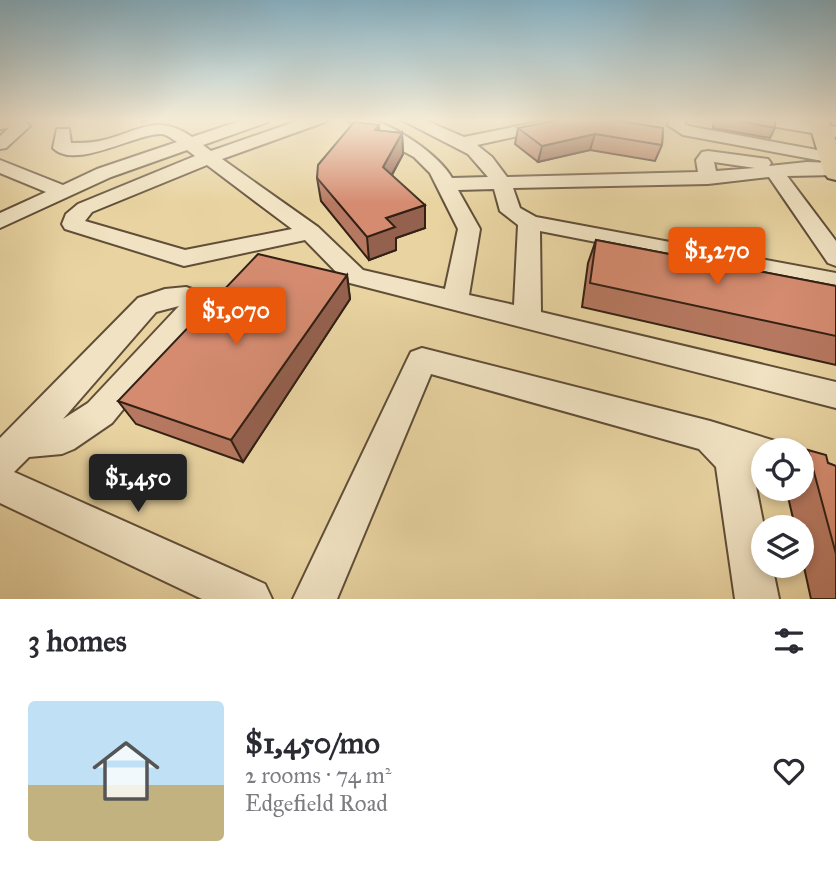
<!DOCTYPE html>
<meta charset="utf-8">
<style>
:root{--surface:#fff;--page:#f2f2f3;--text:#2b2b33;--muted:#7c7c81;--accent:#ea580c}
body{margin:0;font-family:"IM FELL Great Primer",serif;background:var(--page);color:var(--text);height:100vh;display:flex;flex-direction:column;font-size:26px;white-space:nowrap}
*{box-sizing:border-box;margin:0}
p{font-size:23px;color:var(--muted)}
.icon{flex:none;width:38px;height:38px;fill:none;stroke:currentColor;stroke-width:2;stroke-linecap:round;stroke-linejoin:round}
.map{position:relative;height:599px;overflow:hidden}
.panel{display:flex;flex-direction:column;background:var(--surface);flex:1}
.panel>*{flex:none}
.buttons{position:absolute;left:751px;top:438px;display:grid;gap:14px}
.buttons a{display:grid;place-items:center;width:63px;height:63px;border-radius:50%;background:var(--surface);box-shadow:0 4px 10px #0003;font-size:35px}
.price{position:absolute;translate:-50% -60px;padding:0 16px;border-radius:7px;background:var(--accent);color:#fff;font-size:23px;line-height:46px;filter:drop-shadow(0 2px 4px #0008)}
.price::after{content:'';position:absolute;left:50%;top:42px;width:21px;height:16px;margin-left:-10px;background:inherit;clip-path:polygon(0 0,100% 0,50% 100%)}
.price.on{background:#222;color:#fff}
ul{padding:0;list-style:none}
li{display:flex;align-items:center;gap:21px;height:175px;padding:0 28px}
li span{display:grid;place-items:center;flex:none;width:196px;height:140px;border-radius:7px;color:#555}
li>.icon{margin-inline-start:auto}
span .icon{width:84px;height:84px;fill:#fffc;stroke-width:1}
li b{font-size:30px}
h2{display:flex;justify-content:space-between;align-items:center;height:84px;padding:0 28px;font-size:30px}
.map>svg:first-child{display:block}
.lines{fill:none;stroke-linecap:round;stroke-linejoin:round}
.minor-casing{stroke:#604e38;stroke-width:4}
.major-casing{stroke:#332115;stroke-width:4}
.minor{fill:#f0e2c2;fill-rule:evenodd}
.major{fill:#e8d3a1;fill-rule:evenodd}
.wall{fill:#b67860;stroke:#332115;stroke-width:2}
.shaded-wall{fill:#94614e;stroke:#332115;stroke-width:2}
.building{fill:#d48b70;stroke:#332115;stroke-width:2}
</style>
<div class="map">
<svg width="836" height="599" viewBox="0 0 836 599">
<rect width="100%" height="100%" fill="#e8d3a1"/>
<filter id="stains"><feTurbulence type="fractalNoise" baseFrequency=".00286" numOctaves="4"/><feColorMatrix values="0 0 0 0 .2 0 0 0 0 .09 0 0 0 0 .02 0 0 0 .5 -.17"/></filter>
<radialGradient id="worn" r=".72"><stop offset=".6" stop-color="#630" stop-opacity="0"/><stop offset="1" stop-color="#630" stop-opacity=".3"/></radialGradient>
<g class="lines">
<defs>
<g id="minor">
<polygon points="0,119 22,119 30,126 6,148 0,149 0,136 9,128 0,129"/>
<path d="M246 119H270L268 122 203 145 211 151 303 119H327L325 122 222 159 318 227 363 270 445 289 458 229 430 173 414 157 345 119C352 119 361 118 367 119 394 124 439 155 452 178L488 177 468 154 400 119H422L464 137 553 119 559 121 561 124 559 127 477 145 492 157 507 177 698 172 696 160 702 152 708 151 768 159 771 163 769 166 807 162 836 163V175L787 176 836 241V266L828 263 769 177 708 184 513 188 520 208 536 217 836 273V289L540 231 541 312 836 382V408L346 282 305 240 184 266 65 229 62 224 66 214 78 204 195 156 187 150 111 177 0 228V213L46 192 0 173V160L63 185 97 169 177 142C172 139 168 135 162 134 138 132 75 171 53 148L57 129H69L71 143C82 143 93 143 104 140 139 131 158 113 192 137ZM714 162 755 168 716 171ZM207 165 292 229 185 250 85 221 92 212ZM494 189 500 211 518 225 514 305 469 295 480 229 458 190Z"/>
<polygon points="670,119 686,119 684,124 688,126 828,152 834,153 836,158 828,162 683,135 668,125"/>
<polygon points="751,119 789,119 836,127 836,137 759,124"/>
<path d="M186 287 195 290 209 304 112 423 74 449 62 454 29 457 14 472 265 584 272 599H202L0 503V438L138 298 165 289ZM179 306 88 403 63 419 156 312Z"/>
<polygon points="422,348 710,421 775,441 779,450 763,450 763,469 752,466 764,527 763,565 772,565 779,599 735,599 716,467 699,449 431,374 337,599 293,599 407,360 411,352"/>
</g>
<polygon id="major" points="808,119 828,119 836,141 836,180 828,178 824,173"/>
</defs>
<use href="#minor" class="minor-casing"/>
<use href="#major" class="major-casing"/>
<use href="#minor" class="minor"/>
<use href="#major" class="major"/>
</g>
<g class="wall">
<polygon points="714,119 775,119 775,128 770,138 713,128"/>
<polygon points="379,125 379,131 402,133 403,154 392,175 425,228 396,238 396,250 369,260 321,201 317,178"/>
<polygon points="518,128 663,128 662,145 655,161 590,150 538,162 515,144"/>
<polygon points="596,240 836,286 836,365 582,307 588,263"/>
<polygon points="347,275 350,299 243,462 136,424 118,401"/>
<polygon points="808,450 828,463 836,466 836,599 811,599 802,558 802,527 795,527 786,488 802,488 802,456"/>
</g>
<g class="shaded-wall">
<polygon points="141,119 153,119 142,122"/>
<polygon points="402,133 403,154 384,189 383,167"/>
<polygon points="595,134 590,150 538,162 542,146"/>
<polygon points="425,205 425,228 396,238 396,250 369,260 367,237 386,218"/>
<polygon points="347,275 350,299 243,462 231,440"/>
</g>
<g class="building">
<polygon points="563,119 608,119 663,128 662,145 595,134 542,146 518,128"/>
<polygon points="728,119 775,119 775,128"/>
<polygon points="354,122 379,125 375,130 402,133 383,167 425,205 386,218 395,227 367,237 317,178 318,165"/>
<polygon points="596,240 836,286 836,336 590,283"/>
<polygon points="258,254 347,275 231,440 118,401"/>
<polygon points="808,450 826,455 828,463 836,466 836,554"/>
</g>
<linearGradient id="sky" x2="0" y2="1"><stop stop-color="#88b6cb"/><stop offset="0.59" stop-color="#f5ebd5"/><stop offset="1" stop-color="#f5ebd5" stop-opacity="0"/></linearGradient>
<rect width="836" height="203" fill="url(#sky)"/>
<rect width="100%" height="100%" filter="url(#stains)"/>
<rect width="100%" height="100%" fill="url(#worn)"/>
</svg>
<div class="buttons">
<a><svg class="icon" aria-label="locate" viewBox="0 0 24 24"><circle cx="12" cy="12" r="6"/><path d="M12 2v4M12 18v4M2 12h4M18 12h4"/></svg></a>
<a><svg class="icon" aria-label="layers" viewBox="0 0 24 24"><path d="M12 4l9 5-9 5-9-5zM3 14l9 5 9-5"/></svg></a>
</div>
<b class="price" style="left:717px;top:287px">$1,270</b>
<b class="price" style="left:236px;top:347px">$1,070</b>
<b class="price on" style="left:138px;top:514px">$1,450</b>
</div>
<section class="panel">
<h2>3 homes<svg class="icon" aria-label="filters" viewBox="0 0 24 24"><path d="M4 7h16M4 17h16"/><circle cx="9" cy="7" r="2"/><circle cx="15" cy="17" r="2"/></svg></h2>
<ul>
<li><span style="background:linear-gradient(#bfe0f5 60%,#c2b280 0)"><svg class="icon" aria-label="home" viewBox="0 0 24 24"><path d="M3 11l9-7 9 7M6 9v11h12V9"/></svg></span><div><b>$1,450/mo</b><p>2 rooms · 74 m²</p><p>Edgefield Road</p></div><svg class="icon" aria-label="heart" viewBox="0 0 24 24"><path d="M12 20l-8-8c-3-5 5-10 8-4 3-6 11-1 8 4z"/></svg></li>
</ul>
</section>
